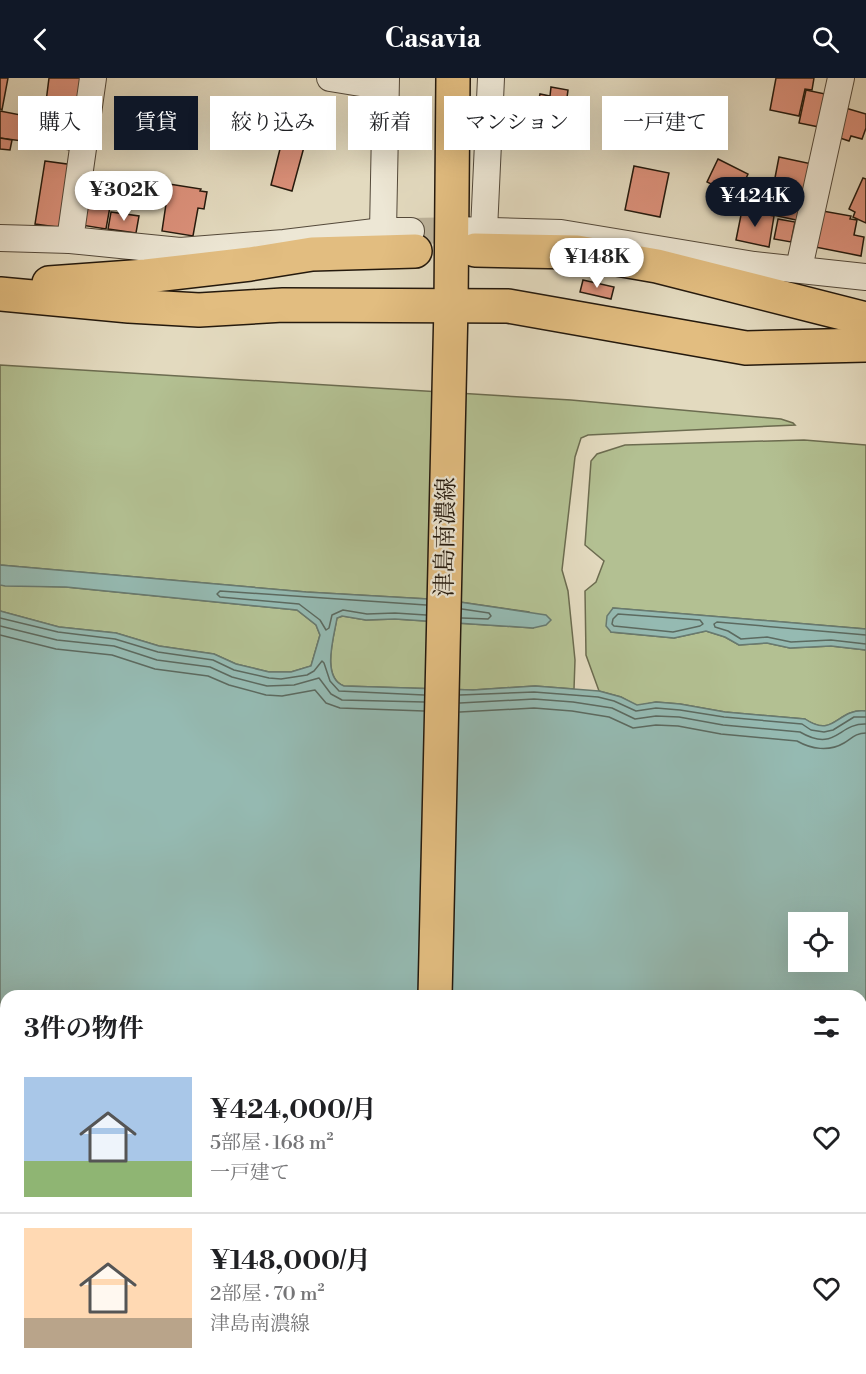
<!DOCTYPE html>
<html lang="ja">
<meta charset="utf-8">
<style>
:root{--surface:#fff;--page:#f6f6f6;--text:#202124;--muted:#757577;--line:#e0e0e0;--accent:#111827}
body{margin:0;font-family:"Libre Bodoni","Noto Serif JP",serif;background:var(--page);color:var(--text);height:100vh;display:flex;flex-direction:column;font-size:22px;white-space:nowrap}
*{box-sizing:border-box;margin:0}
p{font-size:20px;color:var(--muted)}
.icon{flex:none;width:33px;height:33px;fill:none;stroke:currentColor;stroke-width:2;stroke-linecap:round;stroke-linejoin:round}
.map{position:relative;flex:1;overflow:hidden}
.sheet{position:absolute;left:0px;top:912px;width:867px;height:384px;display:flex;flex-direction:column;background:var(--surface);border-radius:18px 18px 0 0;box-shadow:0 6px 24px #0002}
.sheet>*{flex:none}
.hud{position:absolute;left:18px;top:18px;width:831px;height:54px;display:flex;gap:12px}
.fabs{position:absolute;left:788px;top:834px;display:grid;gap:12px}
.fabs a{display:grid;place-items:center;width:60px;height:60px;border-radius:0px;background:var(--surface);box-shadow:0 6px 24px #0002;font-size:30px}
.price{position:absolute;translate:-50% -51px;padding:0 14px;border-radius:21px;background:#fff;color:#222;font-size:20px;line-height:39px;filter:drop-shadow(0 2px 3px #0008)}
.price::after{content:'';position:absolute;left:50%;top:36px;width:18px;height:14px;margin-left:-9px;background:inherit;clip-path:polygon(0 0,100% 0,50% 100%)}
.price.active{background:var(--accent);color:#fff}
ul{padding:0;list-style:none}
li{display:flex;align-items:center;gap:18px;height:150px;padding:0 24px}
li+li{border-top:2px solid var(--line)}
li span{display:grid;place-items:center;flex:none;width:168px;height:120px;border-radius:0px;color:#555}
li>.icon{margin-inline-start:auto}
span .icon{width:72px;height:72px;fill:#fffc;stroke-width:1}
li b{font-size:26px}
h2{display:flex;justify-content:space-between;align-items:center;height:72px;padding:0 24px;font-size:26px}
.pill{padding:0 21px;border-radius:0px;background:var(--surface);box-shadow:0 6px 24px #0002;font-size:21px;line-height:54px}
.pill.active{background:var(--accent);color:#fff}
header{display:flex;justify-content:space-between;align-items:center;height:78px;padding:0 24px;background:var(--accent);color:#fff;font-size:27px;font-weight:700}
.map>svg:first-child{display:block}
.green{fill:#b3c092;stroke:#6c6c50;stroke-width:1.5}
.water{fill:#95bab2;stroke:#687a70;stroke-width:1.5;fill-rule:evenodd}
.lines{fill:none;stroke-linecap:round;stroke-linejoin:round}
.shore{stroke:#5c6a60;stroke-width:1.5}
.building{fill:#db907a;stroke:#24190d;stroke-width:1.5}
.minor-tunnel{stroke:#bdb39b;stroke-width:26;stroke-dasharray:26 13;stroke-linecap:butt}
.minor-casing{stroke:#54493a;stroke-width:28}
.primary-casing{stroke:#24190d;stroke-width:36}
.minor{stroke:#ede7d5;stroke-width:26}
.primary{stroke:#e2bd80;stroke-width:33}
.labels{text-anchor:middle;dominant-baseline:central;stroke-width:4.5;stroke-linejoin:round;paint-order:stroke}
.street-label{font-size:24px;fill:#24190d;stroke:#ede7d5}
</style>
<header><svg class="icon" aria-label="back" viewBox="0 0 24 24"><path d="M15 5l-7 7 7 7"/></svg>Casavia<svg class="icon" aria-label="search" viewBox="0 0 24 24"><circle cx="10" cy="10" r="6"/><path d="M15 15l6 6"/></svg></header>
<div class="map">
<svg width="866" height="1296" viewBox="0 0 866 1296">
<rect width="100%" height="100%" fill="#e3dabf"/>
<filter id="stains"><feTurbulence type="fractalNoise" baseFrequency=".00333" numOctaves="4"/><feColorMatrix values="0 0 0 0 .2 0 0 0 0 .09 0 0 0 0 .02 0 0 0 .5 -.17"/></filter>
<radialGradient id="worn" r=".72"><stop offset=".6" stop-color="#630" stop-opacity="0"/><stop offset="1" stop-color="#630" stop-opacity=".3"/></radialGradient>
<g class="green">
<path d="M0 287 571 322 781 341 793 345 795 347 588 357 581 360 575 379 562 492 568 513 575 582 574 611 535 608 473 612 344 608C321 599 334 558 337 540L343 538 366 542 395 541 533 550 529 534 446 522 306 514 0 487Z"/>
<path d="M804 362 866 367V551L613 530 611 554 674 560 706 553 725 559 739 567 767 565 790 570 831 568 866 572V633C836 630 835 661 805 641L725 634 680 626 656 624 637 628 621 619 599 613 586 577 585 513 596 504 604 483 585 467 591 383 597 376 625 367Z"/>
<polygon points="0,507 66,509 297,532 316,547 320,557 311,588 291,594 269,594 236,586 214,576 159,568 116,555 59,549 0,533"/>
</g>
<g class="water">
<path d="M0 487 306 514 446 522 546 537 551 542 546 547 533 550 395 541 366 542 342 538 337 540C334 559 321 600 344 608L473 612 535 608 599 613 621 619 637 627 656 624 680 626 725 634 805 641C835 661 836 630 866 633V1296H0V533L59 549 116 555 159 568 214 576 236 586 269 594H291L311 588 320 557 316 547 297 532 66 509 5 508 0 507ZM798 844H837V884H798ZM6 918H861V1290H6Z"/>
<polygon points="613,530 866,551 866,572 831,568 790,570 767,565 739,567 725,559 706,553 674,560 611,554 606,548 607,538"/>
</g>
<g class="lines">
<g class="shore">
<polygon points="618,536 700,542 703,546 700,548 673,554 614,548 612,546 613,541"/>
<polyline points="426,537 395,535 367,536 343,532 332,537 329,550 326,552 320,542 299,526 220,519 217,516 220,513 426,527"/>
<polyline points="0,540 58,554 115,561 158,574 213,582 234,592 269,600 281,601 307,597 314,593 322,583 324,585 330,603 339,613 424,617"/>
<polyline points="462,540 488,541 491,538 489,535 462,531"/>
<polyline points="0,548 57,562 114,568 157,582 210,589 232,599 267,608 294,607 319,600 331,616 342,622 424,624"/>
<polyline points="0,557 56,571 112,577 155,591 208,598 229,607 266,617 282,618 315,612 326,625 340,630 424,633"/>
<polyline points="866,557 717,544 714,546 715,549 728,553 741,561 767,559 791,564 831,562 866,566"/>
<polyline points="460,617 534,614 573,617 598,619 614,623 636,633 656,630 680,632 724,639 802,646 811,652 824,654 833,652 854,639 866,639"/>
<path d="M460 625 534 621 573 624 612 630 635 641 656 638 679 639 723 647 800 654C836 675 838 645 866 646"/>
<path d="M460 634 534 630 572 633 609 639 633 650 656 647 678 648 721 656 797 663C811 671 829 674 844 665 852 660 856 655 866 655"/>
</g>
</g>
<g class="building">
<polygon points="0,0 8,0 2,32 0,31"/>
<polygon points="49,0 82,0 78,28 46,24"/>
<polygon points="776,0 814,0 812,12 805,11 799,38 770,32"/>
<polygon points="551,9 568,12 566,27 562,26 558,50 534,45 540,16 550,18"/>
<polygon points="806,12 830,17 824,50 799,45"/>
<polygon points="257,22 267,26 264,33 276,38 267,62 235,50 244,26 254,30"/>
<polygon points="40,23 78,29 75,55 36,51"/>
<polygon points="842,29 866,36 866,50 862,61 851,58 849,63 840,60"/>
<polygon points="0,33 26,38 22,63 0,60"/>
<polygon points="51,53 73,56 71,72 49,69"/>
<polygon points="0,60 12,62 10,72 0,71"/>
<polygon points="282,63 304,69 292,113 271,107"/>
<polygon points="779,79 812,86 801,143 768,136"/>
<polygon points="718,81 748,96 737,119 707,104"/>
<polygon points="45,83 74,87 64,150 35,146"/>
<polygon points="634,88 669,95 660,139 625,132"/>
<polygon points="98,95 138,101 135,123 95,117"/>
<polygon points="863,100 866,101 866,145 853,139 855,134 849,131"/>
<polygon points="169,106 201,111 200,113 207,114 204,131 198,130 193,158 162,153"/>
<polygon points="85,119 111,123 106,151 81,147"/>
<polygon points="742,132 774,138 769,169 736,162"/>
<polygon points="817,132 851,138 850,141 857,142 854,157 864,159 861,178 810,168"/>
<polygon points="111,134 139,138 136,155 108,151"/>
<polygon points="778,141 795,144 791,164 774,161"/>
<polygon points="583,202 614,209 611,221 580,214"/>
</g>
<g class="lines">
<polyline class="minor-tunnel" points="411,153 455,152"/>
<defs>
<g id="minor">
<polyline points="330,0 385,9"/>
<polyline points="455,152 561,155 754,187 866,199"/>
<polyline points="484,152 491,0"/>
<polyline points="383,153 386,0"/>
<polyline points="0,160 70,162 180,173 284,165 383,153 411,153"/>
<polyline points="70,162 93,0"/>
<polyline points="799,190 841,0"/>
</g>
<g id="primary">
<polyline points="475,172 577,174 657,188 866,241"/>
<polyline points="49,205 146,198 250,186 312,176 415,173"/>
<polyline points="0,216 129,228 199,232 283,227 508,228 746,270 866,267"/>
<polyline points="435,918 451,228 453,0"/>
<polyline points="426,1296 426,1290"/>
</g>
</defs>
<use href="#minor" class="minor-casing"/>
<use href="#primary" class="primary-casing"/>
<use href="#minor" class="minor"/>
<use href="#primary" class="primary"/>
</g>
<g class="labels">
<g class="street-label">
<text transform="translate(446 459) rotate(-89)">津島南濃線</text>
</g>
</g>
<rect width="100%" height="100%" filter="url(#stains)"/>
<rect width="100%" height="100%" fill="url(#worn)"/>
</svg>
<div class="fabs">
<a><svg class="icon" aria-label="locate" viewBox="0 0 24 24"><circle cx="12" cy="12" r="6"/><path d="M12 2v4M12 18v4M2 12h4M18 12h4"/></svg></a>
</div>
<b class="price" style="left:124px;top:144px">¥302K</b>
<b class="price active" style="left:755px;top:150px">¥424K</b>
<b class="price" style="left:597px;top:211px">¥148K</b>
<div class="hud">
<a class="pill">購入</a>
<a class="pill active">賃貸</a>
<a class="pill">絞り込み</a>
<a class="pill">新着</a>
<a class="pill">マンション</a>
<a class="pill">一戸建て</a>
</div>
<section class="sheet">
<h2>3件の物件<svg class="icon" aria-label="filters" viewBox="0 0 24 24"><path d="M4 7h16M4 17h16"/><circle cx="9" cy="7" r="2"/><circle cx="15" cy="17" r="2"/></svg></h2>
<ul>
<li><span style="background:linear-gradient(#a9c7e8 70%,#8fb573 0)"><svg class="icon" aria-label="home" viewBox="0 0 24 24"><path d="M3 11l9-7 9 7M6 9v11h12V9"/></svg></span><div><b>¥424,000/月</b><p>5部屋 · 168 m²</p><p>一戸建て</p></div><svg class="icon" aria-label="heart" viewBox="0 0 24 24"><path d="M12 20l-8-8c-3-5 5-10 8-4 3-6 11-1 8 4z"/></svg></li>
<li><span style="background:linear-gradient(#ffd9b3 75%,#b9a48a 0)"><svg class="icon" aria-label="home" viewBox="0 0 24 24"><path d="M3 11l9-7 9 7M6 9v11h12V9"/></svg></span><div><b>¥148,000/月</b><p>2部屋 · 70 m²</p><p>津島南濃線</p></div><svg class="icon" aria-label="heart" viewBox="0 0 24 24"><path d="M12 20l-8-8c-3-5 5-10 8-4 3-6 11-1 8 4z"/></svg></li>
</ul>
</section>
</div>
